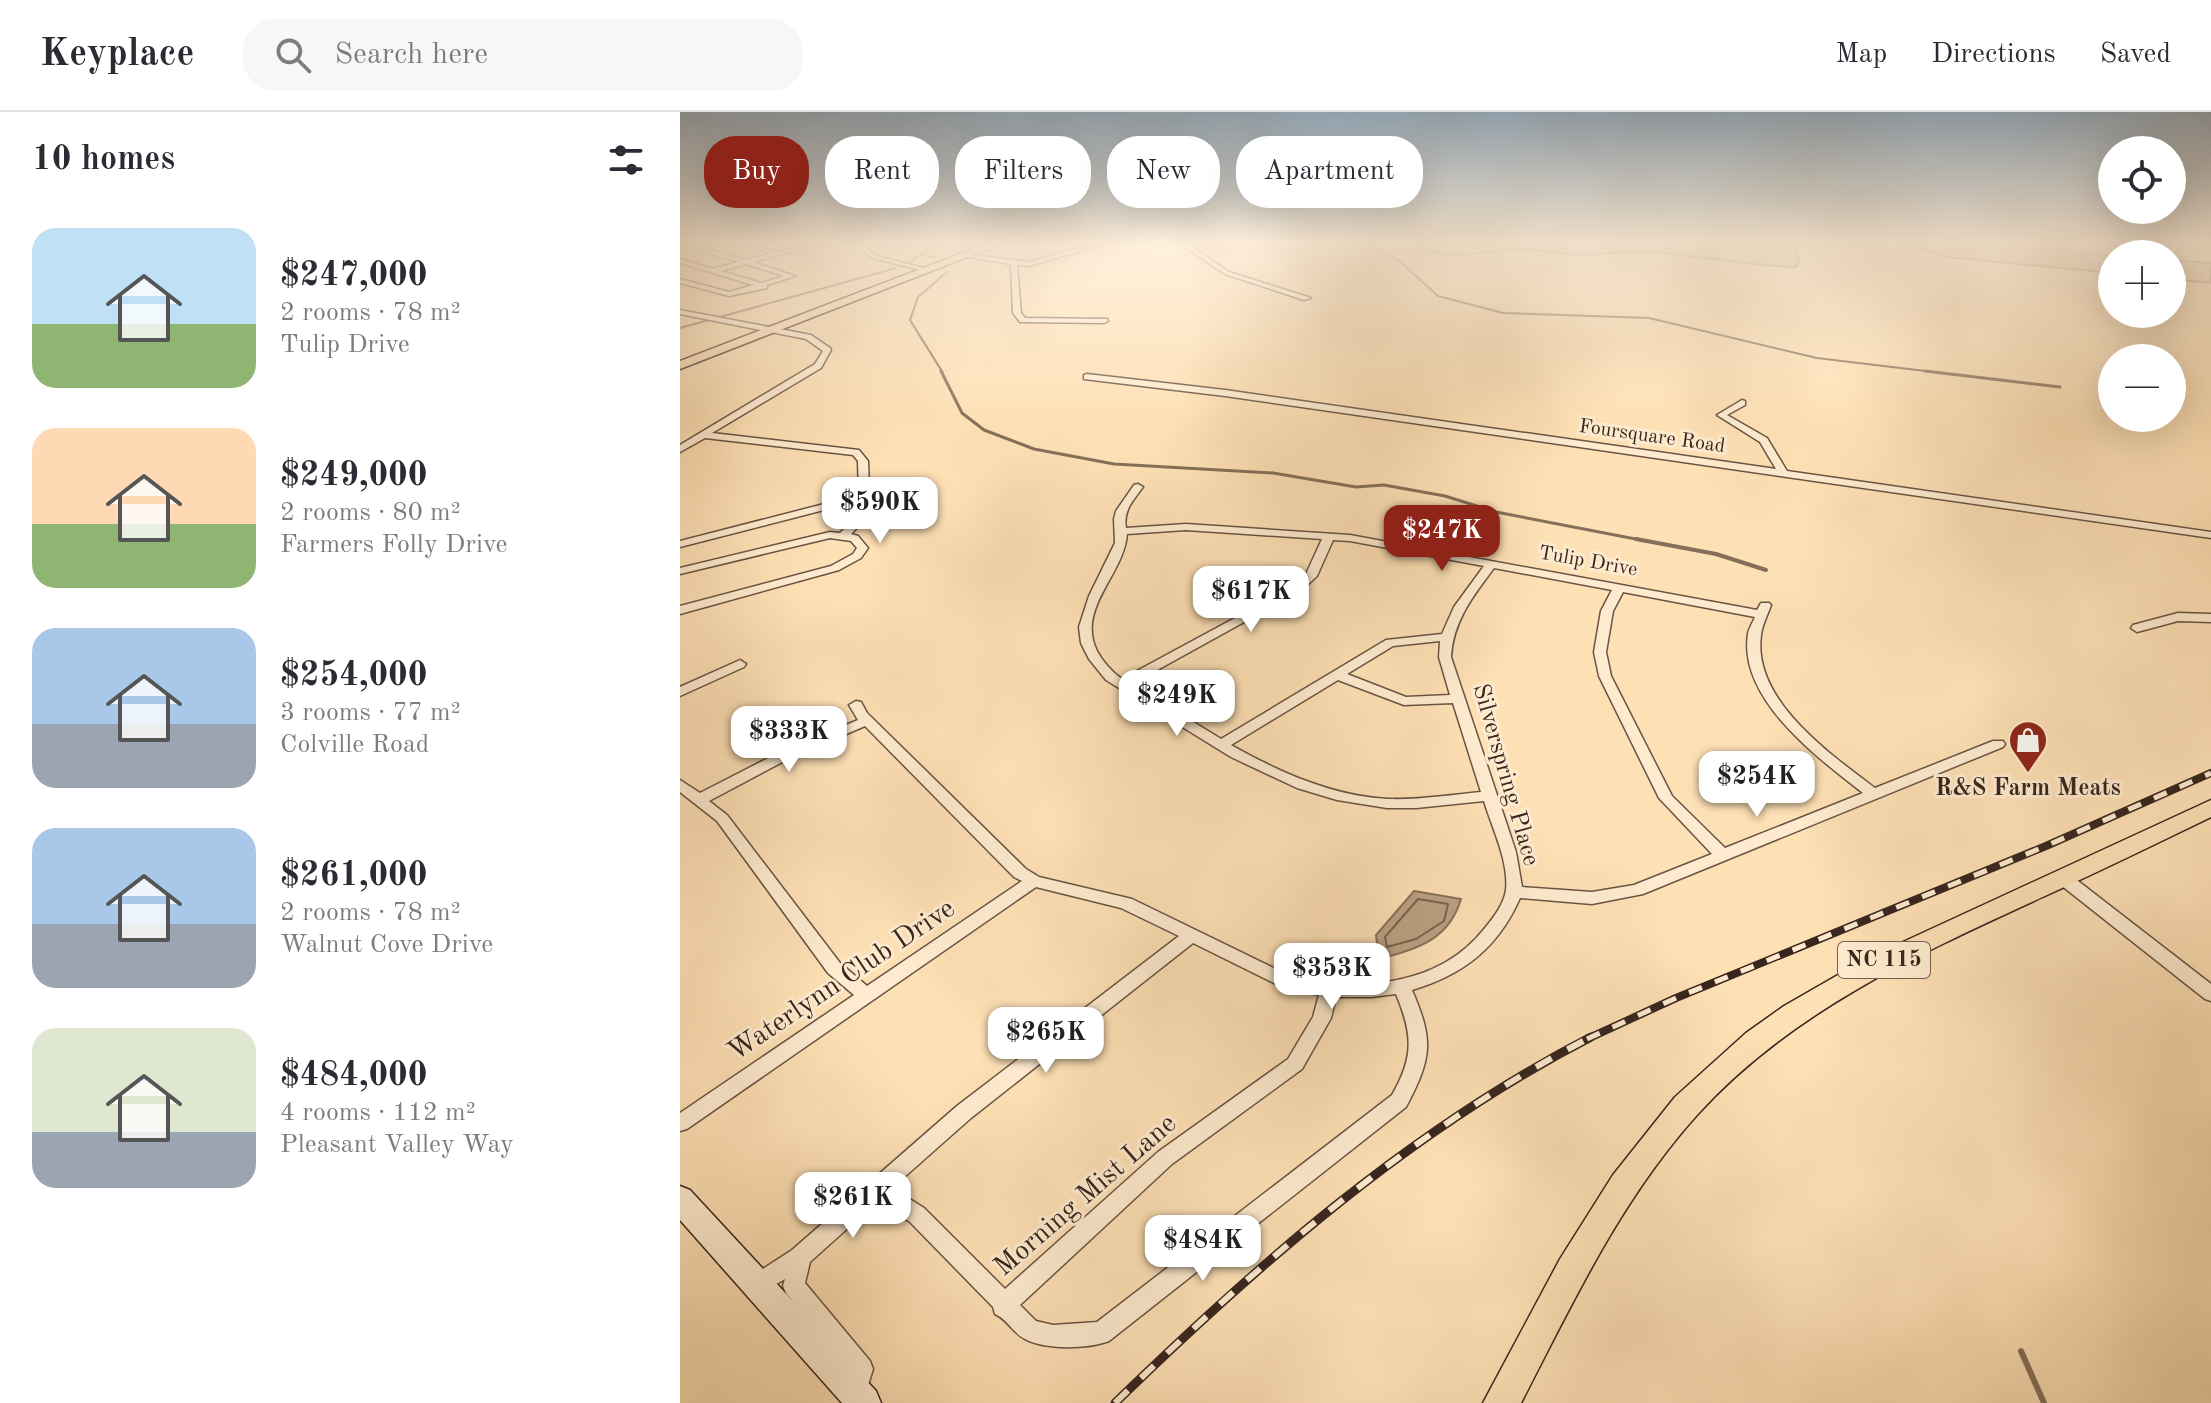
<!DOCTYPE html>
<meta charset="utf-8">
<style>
:root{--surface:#fff;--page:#f7f7f7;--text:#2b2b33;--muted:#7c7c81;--line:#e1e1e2;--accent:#8f2418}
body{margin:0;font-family:"Old Standard TT",serif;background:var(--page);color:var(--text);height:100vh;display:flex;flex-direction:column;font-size:30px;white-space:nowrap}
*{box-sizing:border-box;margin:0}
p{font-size:26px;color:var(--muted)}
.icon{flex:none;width:44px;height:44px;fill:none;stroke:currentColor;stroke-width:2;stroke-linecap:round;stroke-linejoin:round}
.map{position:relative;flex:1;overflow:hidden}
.panel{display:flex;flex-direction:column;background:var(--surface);width:680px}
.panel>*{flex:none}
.guide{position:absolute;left:24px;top:24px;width:760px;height:72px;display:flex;gap:16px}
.fabs{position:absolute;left:1418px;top:24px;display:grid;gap:16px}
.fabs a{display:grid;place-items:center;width:88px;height:88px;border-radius:50%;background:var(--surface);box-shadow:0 8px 32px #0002;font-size:40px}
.price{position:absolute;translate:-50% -68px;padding:0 18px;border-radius:16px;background:#fff;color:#222;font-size:26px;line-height:52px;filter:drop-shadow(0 2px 4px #0008)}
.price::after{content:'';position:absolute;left:50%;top:48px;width:24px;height:18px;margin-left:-12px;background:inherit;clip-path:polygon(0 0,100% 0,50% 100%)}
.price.current{background:var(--accent);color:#fff}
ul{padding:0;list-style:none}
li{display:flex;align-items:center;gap:24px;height:200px;padding:0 32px}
li span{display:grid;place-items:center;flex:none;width:224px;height:160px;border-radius:24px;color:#555}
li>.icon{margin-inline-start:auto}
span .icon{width:96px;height:96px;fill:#fffc;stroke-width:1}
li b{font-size:34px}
h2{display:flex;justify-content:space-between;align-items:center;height:96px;padding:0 32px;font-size:34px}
.tag{padding:0 28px;border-radius:32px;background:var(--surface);box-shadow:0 8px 32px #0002;font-size:28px;line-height:72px}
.tag.current{background:var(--accent);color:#fff}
header{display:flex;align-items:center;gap:48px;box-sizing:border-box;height:112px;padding:0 40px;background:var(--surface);border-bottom:2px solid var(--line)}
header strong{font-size:38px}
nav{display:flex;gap:44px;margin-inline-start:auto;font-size:28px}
.search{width:560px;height:72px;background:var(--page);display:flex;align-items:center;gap:20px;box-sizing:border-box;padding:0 28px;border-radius:32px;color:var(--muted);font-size:30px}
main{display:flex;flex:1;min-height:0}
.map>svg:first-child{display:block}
.green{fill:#dcc09b;stroke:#8a725c;stroke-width:2}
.water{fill:#baa082;stroke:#866f5a;stroke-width:2}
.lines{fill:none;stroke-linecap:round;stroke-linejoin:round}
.shore{stroke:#786250;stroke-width:2}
.stream-far3{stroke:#866f5a;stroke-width:2}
.stream-far2{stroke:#866f5a;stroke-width:3}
.stream-far1{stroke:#866f5a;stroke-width:4}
.stream{stroke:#866f5a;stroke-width:6}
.street-casing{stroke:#695444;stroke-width:3}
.secondary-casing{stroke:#37251e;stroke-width:3}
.primary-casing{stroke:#37251e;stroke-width:3}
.street{fill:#feebcf;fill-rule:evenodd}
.secondary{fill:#feebcf;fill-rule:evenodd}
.primary{fill:#fee0b5;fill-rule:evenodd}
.rail-far1-casing{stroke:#37251e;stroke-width:8}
.rail-casing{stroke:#37251e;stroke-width:9}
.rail-far1{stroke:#feebcf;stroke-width:5;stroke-dasharray:14;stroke-linecap:butt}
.rail{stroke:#feebcf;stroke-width:6;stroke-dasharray:18;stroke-linecap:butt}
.labels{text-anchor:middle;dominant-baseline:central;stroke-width:6;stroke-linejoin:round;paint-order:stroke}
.far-street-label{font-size:20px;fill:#37251e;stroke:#feebcf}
.shield{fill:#feebcf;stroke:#736053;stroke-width:2}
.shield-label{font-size:22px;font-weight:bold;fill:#37251e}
.street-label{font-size:24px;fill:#37251e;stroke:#feebcf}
.poi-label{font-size:24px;font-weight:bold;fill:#37251e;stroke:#feebcf}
.near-street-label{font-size:28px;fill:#37251e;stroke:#feebcf}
</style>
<header>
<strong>Keyplace</strong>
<div class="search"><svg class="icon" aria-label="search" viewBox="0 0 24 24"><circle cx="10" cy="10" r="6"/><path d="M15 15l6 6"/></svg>Search here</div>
<nav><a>Map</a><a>Directions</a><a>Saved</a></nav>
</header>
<main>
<section class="panel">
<h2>10 homes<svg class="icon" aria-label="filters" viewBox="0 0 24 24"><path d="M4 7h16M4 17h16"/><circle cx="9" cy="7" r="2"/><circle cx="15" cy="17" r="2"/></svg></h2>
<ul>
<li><span style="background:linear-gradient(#bfe0f5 60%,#8fb573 0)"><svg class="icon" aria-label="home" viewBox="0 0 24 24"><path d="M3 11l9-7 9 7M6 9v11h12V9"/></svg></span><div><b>$247,000</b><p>2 rooms · 78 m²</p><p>Tulip Drive</p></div></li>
<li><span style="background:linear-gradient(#ffd9b3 60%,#8fb573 0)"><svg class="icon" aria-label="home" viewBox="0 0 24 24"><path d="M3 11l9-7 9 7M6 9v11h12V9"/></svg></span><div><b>$249,000</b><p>2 rooms · 80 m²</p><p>Farmers Folly Drive</p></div></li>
<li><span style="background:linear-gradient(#a9c7e8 60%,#9aa5b1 0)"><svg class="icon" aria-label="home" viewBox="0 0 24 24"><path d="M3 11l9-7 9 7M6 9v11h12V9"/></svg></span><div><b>$254,000</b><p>3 rooms · 77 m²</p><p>Colville Road</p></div></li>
<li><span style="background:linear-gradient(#a9c7e8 60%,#9aa5b1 0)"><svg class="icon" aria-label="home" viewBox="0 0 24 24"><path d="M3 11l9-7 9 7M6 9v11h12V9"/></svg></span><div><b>$261,000</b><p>2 rooms · 78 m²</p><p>Walnut Cove Drive</p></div></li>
<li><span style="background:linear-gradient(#dfe7d0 65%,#9aa5b1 0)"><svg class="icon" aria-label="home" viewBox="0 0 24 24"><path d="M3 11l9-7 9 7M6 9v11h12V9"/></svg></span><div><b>$484,000</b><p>4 rooms · 112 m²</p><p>Pleasant Valley Way</p></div></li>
</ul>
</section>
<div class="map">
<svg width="1531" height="1291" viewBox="0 0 1531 1291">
<rect width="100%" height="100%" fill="#fee0b5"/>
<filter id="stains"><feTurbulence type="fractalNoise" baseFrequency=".0025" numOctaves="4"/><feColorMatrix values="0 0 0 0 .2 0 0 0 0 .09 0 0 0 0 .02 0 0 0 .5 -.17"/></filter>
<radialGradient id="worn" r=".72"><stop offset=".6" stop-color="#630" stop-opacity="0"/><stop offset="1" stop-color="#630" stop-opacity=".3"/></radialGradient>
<g class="green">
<path d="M732 130H1112L1119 146 1116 155C1066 154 1019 143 969 140 947 138 924 143 901 143 877 142 852 136 828 138 795 141 760 150 732 130Z"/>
<polygon points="1220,130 1292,130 1432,144 1432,161 1266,145"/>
<polygon points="1492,148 1531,151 1531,171 1492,167"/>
</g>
<path class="water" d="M734 779 781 787C769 828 737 837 699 847L696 823Z"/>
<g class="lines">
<polygon class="shore" points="738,787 768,792 764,809 736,827 707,835 705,825"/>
<g class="stream-far3">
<polyline points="682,130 718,148 758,184 823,201 969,206 1137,246 1262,261"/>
<polyline points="242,143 256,146"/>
<polyline points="230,150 248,137 239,130"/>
<polyline points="0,216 216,156"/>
<polyline points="263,261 230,208 238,185 267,160"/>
</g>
<g class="stream-far2">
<polyline points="261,259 282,301 304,318 354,337 434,352 593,361 676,375 704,373 765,384 816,400 966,429"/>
<polyline points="1245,259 1380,275"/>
</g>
<polyline class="stream-far1" points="956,427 1036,442 1086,458"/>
<polyline class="stream" points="1341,1239 1364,1291"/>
<defs>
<g id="street">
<path d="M0 130 66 148 92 141 54 130C70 130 85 140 100 139 115 139 130 130 146 130L73 150 115 164 87 173V176L49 184 0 171V167L49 180 73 173 0 151V147L33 157 58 150 0 133ZM66 152 104 164 81 171 41 159Z"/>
<polygon points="170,130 178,130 197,144 251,158 248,160 193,146"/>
<polygon points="419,130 431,130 349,154 337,153 341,201 345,206 427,207 428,209 424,211 340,210 333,201 331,152 282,144 285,142 349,150"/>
<polygon points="497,130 505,130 549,160 631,186 624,188 545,162"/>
<polygon points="1415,130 1531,132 1531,136 1418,132"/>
<polygon points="0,198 131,223 150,236 151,238 141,256 32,321 179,338 188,349 190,402 171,422 178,424 188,436 181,446 159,458 0,502 0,494 151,454 173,442 177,436 171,429 150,426 0,462 0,456 150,420 160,421 180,401 179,389 0,435 0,429 179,383 178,349 173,343 25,326 0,340 0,333 135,252 143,239 126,227 0,202"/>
<polygon points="407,262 545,278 1096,357 1080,330 1037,303 1062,288 1065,289 1065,293 1047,303 1087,326 1107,359 1531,420 1531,426 545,284 404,267 404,263"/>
<path d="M458 372 463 375C453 389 443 398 446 416L506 412 670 423 1077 498 1081 491H1089L1091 493C1088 502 1082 513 1081 523 1072 588 1150 642 1195 676L1313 629H1323L1325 632 1323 635 963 782 912 792 840 786C818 836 783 863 732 878 754 929 752 946 726 995L429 1229C408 1237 365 1238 345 1227 333 1221 327 1207 315 1202L313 1195 230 1110 198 1089 130 1150 125 1171 190 1249 193 1257 183 1289 179 1291 167 1289 163 1281 170 1260 106 1181 103 1174 105 1167 77 1183 69 1180 66 1173 69 1166 112 1138 277 994 499 824 441 796 356 775 7 1017 0 1019V1001L174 883 148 861 37 709 0 680V668L20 681 98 641 178 608 169 593 176 589 181 590 187 601 346 757 359 765 452 787 608 863C678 880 758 876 805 816 814 805 824 792 826 778 829 749 812 716 804 689L736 696H707L657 688 617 676 551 645 426 568 409 547 401 531 399 515 409 484 435 431 434 407 436 399 454 373ZM506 418 642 427 626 462 614 474 442 567C432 560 423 550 417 539 396 496 444 463 447 422ZM653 428 670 429 804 454 774 495 762 522 706 528 541 627 452 572 622 478 637 464ZM814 456 932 478 921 499 914 540 919 564 979 686 1032 742 954 773 912 780 842 775 836 740 771 545C773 509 793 484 814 456ZM943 480 1075 505C1073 510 1069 516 1068 522 1058 587 1138 646 1183 681L1045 736 992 684 931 564 926 540 933 499ZM760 529 759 545 770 583 726 585 667 562 713 534ZM658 568 724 593 773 591 801 680C770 683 739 688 708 687 652 684 599 660 551 633ZM185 614 334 765 342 769 187 874 160 851 47 703 29 689 108 647ZM513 831 598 873 639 883 633 905 608 947 478 1040 325 1177 244 1096 212 1076 291 1006ZM716 882C733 923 734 945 712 983L417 1210 373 1213 356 1209 340 1193 492 1052 622 957 651 906 656 885H691Z"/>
<polygon points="1498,501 1531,502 1531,510 1498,509 1457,520 1451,516 1453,513"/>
<polygon points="60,548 66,552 64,555 0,584 0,575"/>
<polygon points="1383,761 1389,762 1531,872 1531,889 1525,887 1377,770 1375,766 1377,762"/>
</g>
<polygon id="secondary" points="0,1074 10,1078 196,1279 201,1291 162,1291 0,1108"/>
<g id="primary">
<polygon points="311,130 326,130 0,257 0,249"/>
<path d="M1531 688V705C1477 731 1422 758 1367 783 1241 841 1112 898 1017 1003 941 1087 892 1192 841 1291H803L880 1147 933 1063 995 985 1066 921 1104 894 1184 848Z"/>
</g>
</defs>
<use href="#street" class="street-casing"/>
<use href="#secondary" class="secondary-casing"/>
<use href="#primary" class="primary-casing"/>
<use href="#street" class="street"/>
<use href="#secondary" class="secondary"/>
<use href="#primary" class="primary"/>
<defs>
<polyline id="rail-far1" points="907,927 996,886 1366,734 1531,661"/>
<path id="rail" d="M435 1291C579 1151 731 1018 911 925"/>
</defs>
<use href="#rail-far1" class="rail-far1-casing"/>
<use href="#rail" class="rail-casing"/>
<use href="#rail-far1" class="rail-far1"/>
<use href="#rail" class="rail"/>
</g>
<linearGradient id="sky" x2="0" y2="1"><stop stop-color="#95acbf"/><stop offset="0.42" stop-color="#fff1de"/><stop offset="1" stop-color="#fff1de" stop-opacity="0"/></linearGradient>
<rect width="1531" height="311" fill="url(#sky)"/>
<defs>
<symbol id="shop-pin" viewBox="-11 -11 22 30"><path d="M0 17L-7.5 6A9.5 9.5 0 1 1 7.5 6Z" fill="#8f2418" stroke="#feebcf"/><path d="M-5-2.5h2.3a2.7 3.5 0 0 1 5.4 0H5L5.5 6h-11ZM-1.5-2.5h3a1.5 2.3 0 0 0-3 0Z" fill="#fff"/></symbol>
</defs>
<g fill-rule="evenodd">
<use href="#shop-pin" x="1326" y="606" width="44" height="60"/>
</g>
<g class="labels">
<g class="far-street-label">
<text transform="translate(972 325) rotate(8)">Foursquare Road</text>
<text transform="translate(908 450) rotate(10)">Tulip Drive</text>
</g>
<rect class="shield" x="1158" y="830" width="92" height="36" rx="6"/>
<g class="shield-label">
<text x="1204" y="848">NC 115</text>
</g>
<g class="street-label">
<text transform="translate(825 663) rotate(74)">Silverspring Place</text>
</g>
<g class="poi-label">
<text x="1348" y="677">R&amp;S Farm Meats</text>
</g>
<g class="near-street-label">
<text transform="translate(162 869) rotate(-34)">Waterlynn Club Drive</text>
<text transform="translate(406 1084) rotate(-41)">Morning Mist Lane</text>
</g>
</g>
<rect width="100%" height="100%" filter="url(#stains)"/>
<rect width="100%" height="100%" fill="url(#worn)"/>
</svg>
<div class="fabs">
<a><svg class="icon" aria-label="locate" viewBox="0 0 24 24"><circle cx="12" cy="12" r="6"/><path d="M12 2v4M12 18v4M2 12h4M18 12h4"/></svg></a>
<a>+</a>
<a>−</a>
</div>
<b class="price" style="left:200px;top:433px">$590K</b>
<b class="price current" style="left:762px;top:461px">$247K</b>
<b class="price" style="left:571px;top:522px">$617K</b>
<b class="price" style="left:497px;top:626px">$249K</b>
<b class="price" style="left:109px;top:662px">$333K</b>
<b class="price" style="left:1077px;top:707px">$254K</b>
<b class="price" style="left:652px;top:899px">$353K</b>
<b class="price" style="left:366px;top:963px">$265K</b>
<b class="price" style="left:173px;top:1128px">$261K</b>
<b class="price" style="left:523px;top:1171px">$484K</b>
<div class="guide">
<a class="tag current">Buy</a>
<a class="tag">Rent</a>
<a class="tag">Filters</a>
<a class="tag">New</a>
<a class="tag">Apartment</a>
</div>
</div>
</main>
